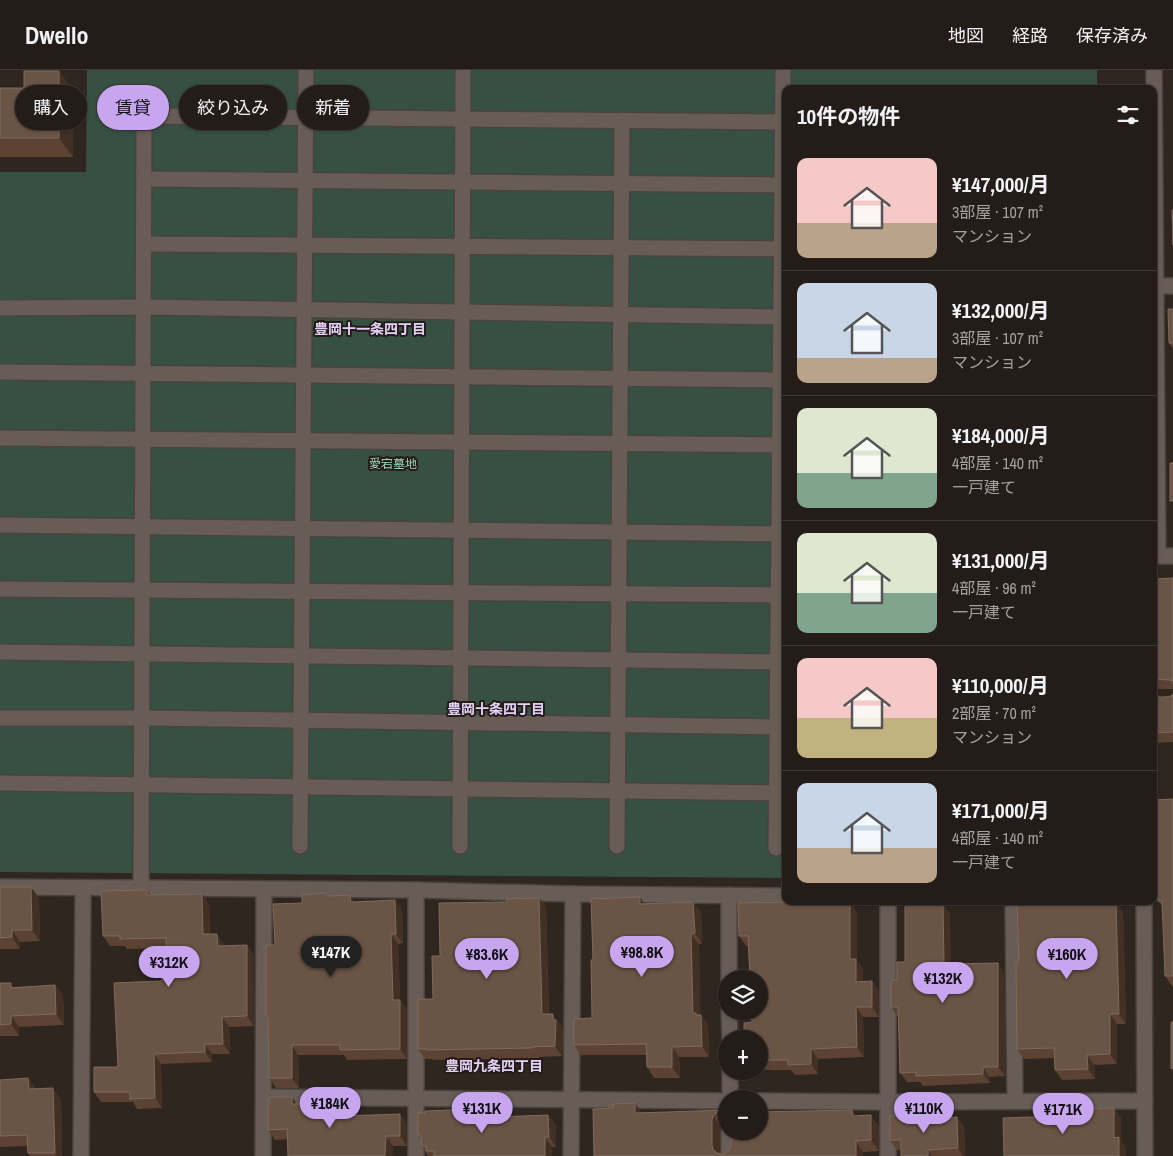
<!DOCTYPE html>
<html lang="ja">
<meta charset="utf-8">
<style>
:root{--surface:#231c18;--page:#2f2925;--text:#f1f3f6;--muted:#a3a1a2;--line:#403a37;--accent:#c8a5ef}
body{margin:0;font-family:"Archivo Narrow","Noto Sans JP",sans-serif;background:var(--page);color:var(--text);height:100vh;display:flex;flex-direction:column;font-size:19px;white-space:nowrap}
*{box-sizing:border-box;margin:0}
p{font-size:16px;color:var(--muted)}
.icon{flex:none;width:28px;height:28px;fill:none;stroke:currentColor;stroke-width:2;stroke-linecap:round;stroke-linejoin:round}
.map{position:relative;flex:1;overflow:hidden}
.details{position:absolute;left:782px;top:15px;width:375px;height:820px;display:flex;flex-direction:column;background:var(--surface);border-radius:10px;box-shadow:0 1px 4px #0004,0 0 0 1px var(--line)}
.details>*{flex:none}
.top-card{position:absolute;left:15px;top:15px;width:475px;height:45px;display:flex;gap:10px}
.tools{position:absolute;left:718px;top:900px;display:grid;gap:10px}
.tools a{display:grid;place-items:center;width:50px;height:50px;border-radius:50%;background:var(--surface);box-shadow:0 1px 4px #0004,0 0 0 1px var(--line);font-size:25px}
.price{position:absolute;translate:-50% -42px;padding:0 11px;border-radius:18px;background:var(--accent);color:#111;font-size:16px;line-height:32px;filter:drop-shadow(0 1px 2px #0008)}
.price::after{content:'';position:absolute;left:50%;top:30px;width:15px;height:11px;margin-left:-8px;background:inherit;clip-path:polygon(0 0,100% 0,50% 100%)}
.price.active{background:#222;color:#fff}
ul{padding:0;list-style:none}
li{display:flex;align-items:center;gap:15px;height:125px;padding:0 15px}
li+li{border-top:1px solid var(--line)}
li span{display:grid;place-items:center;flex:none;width:140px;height:100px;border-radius:10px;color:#555}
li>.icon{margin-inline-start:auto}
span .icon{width:60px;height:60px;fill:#fffc;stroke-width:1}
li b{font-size:21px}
h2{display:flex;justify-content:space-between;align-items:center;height:60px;padding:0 15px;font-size:21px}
.pill{padding:0 18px;border-radius:22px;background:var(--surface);box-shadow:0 1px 4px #0004,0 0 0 1px var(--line);font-size:18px;line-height:45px}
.pill.active{background:var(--accent);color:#111}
header{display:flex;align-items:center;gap:30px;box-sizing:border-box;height:70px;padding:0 25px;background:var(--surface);border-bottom:1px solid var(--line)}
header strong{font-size:24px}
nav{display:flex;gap:28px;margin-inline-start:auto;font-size:18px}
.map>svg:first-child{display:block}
.green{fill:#365143}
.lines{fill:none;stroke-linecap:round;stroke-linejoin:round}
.minor-casing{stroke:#4a423e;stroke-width:18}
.minor{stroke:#675c56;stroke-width:15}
.wall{fill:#5b4233}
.shaded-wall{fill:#433024}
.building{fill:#6a5446;stroke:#7e6a5e}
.labels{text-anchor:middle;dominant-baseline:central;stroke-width:4;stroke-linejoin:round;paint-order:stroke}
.park-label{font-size:12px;fill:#9bd7b8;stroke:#251c17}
.neighbourhood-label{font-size:14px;font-weight:bold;fill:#e3d0f9;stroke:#251c17}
</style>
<header>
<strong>Dwello</strong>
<nav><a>地図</a><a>経路</a><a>保存済み</a></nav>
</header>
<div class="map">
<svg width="1173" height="1086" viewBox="0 0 1173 1086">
<rect width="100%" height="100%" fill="#2f2620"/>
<polygon class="green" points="87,0 1097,0 1097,19 786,19 786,808 0,802 0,102 86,102"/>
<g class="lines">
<defs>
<g id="minor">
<polyline points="1154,0 1158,486 1173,486"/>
<polyline points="144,109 786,115"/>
<polyline points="144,174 786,179"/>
<polyline points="1156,216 1173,216"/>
<polyline points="0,238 143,237 786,247"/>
<polyline points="0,302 786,310"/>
<polyline points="0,368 786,375"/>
<polyline points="0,455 786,464"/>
<polyline points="0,519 786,525"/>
<polyline points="0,582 786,592"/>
<polyline points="0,648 142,648 786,657"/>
<polyline points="0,713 786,723"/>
<polyline points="300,776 306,0"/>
<polyline points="460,776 463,0"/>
<polyline points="617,776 622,50"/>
<polyline points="776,778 783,0"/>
<polyline points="0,817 416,820 573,824 786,826"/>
<polyline points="141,818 144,46 786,52"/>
<polyline points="416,820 416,1086"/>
<polyline points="729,825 729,909"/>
<polyline points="1013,831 1015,1031"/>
<polyline points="1144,831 1145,1086"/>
<polyline points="729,941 730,969"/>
<polyline points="730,1001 730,1029"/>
<polyline points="264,1027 726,1031"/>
<polyline points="759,1031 888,1032 1145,1031"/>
<polyline points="81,1086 83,818"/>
<polyline points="263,1086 264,820"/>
<polyline points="571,1086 573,824"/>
<polyline points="729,1086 729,1061"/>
<polyline points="888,1086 888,831"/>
</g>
</defs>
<use href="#minor" class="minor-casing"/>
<use href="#minor" class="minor"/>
</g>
<g class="wall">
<polygon points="59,1 73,21 73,87 0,87 0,18 24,18"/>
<polygon points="1173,239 1173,279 1169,273"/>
<polygon points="1173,508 1173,619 1154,619 1154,509"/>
<polygon points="1173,624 1173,672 1154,673 1154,627 1166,627 1171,626"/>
<polygon points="1173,729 1173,916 1172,916 1165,906 1163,837 1158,831 1157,811 1154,806 1154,730"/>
<polygon points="0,817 39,828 40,871 20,872 20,879 0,879"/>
<polygon points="147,820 151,825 202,824 209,834 210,864 224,874 224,876 254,885 254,956 229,957 230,984 212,984 212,992 161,994 162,1038 137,1039 133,1032 101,1032 94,1022 118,997 161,911 167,894 166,878 127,879 125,876 110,876 103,866"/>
<polygon points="327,823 329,826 355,832 402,840 403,873 398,874 400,930 407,940 407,989 347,990 344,985 298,985 299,1018 276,1018 269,1008 268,950 266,946 302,833"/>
<polygon points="539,828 546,837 549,944 560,954 563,959 562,986 539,987 539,988 433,990 432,989 425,989 418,979 433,929 440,886 507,832"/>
<polygon points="832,832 857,842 857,891 863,899 863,911 872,911 879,921 879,947 863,947 864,987 818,989 818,1004 795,1005 791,1000 759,1000 759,969 752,952 748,876 746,876 739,866"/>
<polygon points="644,834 701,842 702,874 699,874 700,945 701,945 708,955 709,987 679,987 680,1008 654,1008 647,997 647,985 581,985 574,975 592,948"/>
<polygon points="1123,842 1126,954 1117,954 1117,994 1094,995 1095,1009 1062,1010 1055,1000 1054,988 1024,989 1017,979 1019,892"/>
<polygon points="950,844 950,893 1004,902 1005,1006 989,1007 990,1013 923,1016 920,1012 907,1012 900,1003 899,946 897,946 891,937 905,892"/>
<polygon points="0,913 14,917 55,915 63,926 64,955 19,957 19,966 0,966"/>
<polygon points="28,1008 35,1018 61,1029 62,1086 30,1086 28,1083 27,1076 0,1077 0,1010"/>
<polygon points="292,1027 297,1034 330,1035 349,1045 407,1054 407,1076 393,1076 392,1086 288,1086 287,1069 275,1070 268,1060"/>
<polygon points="473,1039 479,1048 556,1055 556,1077 552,1077 552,1086 428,1086 422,1076 421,1070 418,1066"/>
<polygon points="726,1040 726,1052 721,1057 720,1061 720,1084 722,1084 726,1083 764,1041 856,1046 879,1056 879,1081 863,1082 863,1086 594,1086 641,1043"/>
<polygon points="957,1047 964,1057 965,1086 901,1086 901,1080 897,1080 890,1070 924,1048"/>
</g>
<g class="shaded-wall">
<polygon points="59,1 73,21 73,87 59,68"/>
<polygon points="31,817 39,828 40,871 32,860"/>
<polygon points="202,824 209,834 210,874 203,864"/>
<polygon points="350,825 357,835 351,832"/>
<polygon points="640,827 647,837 640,834"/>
<polygon points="539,828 546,837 549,954 542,944"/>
<polygon points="395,830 402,840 403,873 396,864"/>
<polygon points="693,832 701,842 702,874 695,863"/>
<polygon points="850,832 857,842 857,891 863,899 863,922 856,912 850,889"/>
<polygon points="1116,832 1123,842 1126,954 1119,944"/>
<polygon points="943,834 950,844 951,903 944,894"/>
<polygon points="12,860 20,872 20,879 12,867"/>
<polygon points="217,864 224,874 225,886 218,876"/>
<polygon points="391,864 398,874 400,930 407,940 407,989 400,979 393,930"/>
<polygon points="691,864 699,874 700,949 701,945 708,955 709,987 702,976 693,943"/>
<polygon points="247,875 254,885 254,956 247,946"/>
<polygon points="998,893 1004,902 1005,1006 998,997"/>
<polygon points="872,911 879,921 879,947 872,937"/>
<polygon points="55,915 63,926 64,955 56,944"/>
<polygon points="856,937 863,947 864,987 857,977"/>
<polygon points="553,944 563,959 562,986 555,976"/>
<polygon points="1110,944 1117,954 1117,994 1110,984"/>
<polygon points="11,946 19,957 19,966 11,954"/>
<polygon points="222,947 229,957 230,984 223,974"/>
<polygon points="205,974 212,984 212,992 205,982"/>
<polygon points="292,975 298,985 299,1018 292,1008"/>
<polygon points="672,977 679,987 680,1008 672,997"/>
<polygon points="811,979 818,989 818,1004 811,994"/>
<polygon points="154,984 161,994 162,1038 155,1028"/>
<polygon points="1087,985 1094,995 1095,1009 1088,999"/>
<polygon points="983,997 989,1007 990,1013 983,1004"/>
<polygon points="28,1008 36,1020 29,1019"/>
<polygon points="53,1018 61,1029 62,1086 57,1086 55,1083"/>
<polygon points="292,1027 299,1037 292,1034"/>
<polygon points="635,1033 642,1044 635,1043"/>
<polygon points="342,1035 349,1045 350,1055 343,1046"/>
<polygon points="759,1035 767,1046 759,1042"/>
<polygon points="1114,1038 1121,1048 1121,1071 1126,1077 1126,1086 1119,1086 1114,1068"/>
<polygon points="473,1039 480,1050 473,1048"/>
<polygon points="852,1040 860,1051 853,1046"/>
<polygon points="400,1044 407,1054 407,1076 400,1066"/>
<polygon points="548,1045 556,1055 556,1077 549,1067"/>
<polygon points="871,1045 879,1056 879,1081 871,1070"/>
<polygon points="713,1046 721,1057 720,1061 720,1086 713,1079 712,1075 712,1050"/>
<polygon points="957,1047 964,1057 965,1086 963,1086 958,1078"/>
<polygon points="386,1066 393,1076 392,1086 385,1086"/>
<polygon points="545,1067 552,1077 552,1086 545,1086"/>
<polygon points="856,1071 863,1082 863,1086 856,1086"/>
<polygon points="928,1080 932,1086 928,1086"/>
</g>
<g class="building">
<polygon points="24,1 59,1 59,68 0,68 0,18 24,18"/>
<polygon points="1172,140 1173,140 1173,175"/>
<polygon points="1168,239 1173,239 1173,273 1169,273"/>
<rect x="1170" y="393" width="3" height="38"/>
<polygon points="1173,508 1173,612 1170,610 1154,609 1154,509"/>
<polygon points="1173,624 1173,662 1154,663 1154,627 1166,627 1171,626"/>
<polygon points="1173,729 1173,906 1165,906 1162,831 1158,831 1157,801 1154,801 1154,730"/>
<polygon points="0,817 31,817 32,860 12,860 12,867 0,868"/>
<polygon points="147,820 147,825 202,824 203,864 217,864 218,876 247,875 247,946 222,947 223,974 205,974 205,982 154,984 155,1028 130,1029 130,1022 94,1022 94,997 118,997 114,913 161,911 167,894 166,868 120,869 120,866 103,866 101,821"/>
<polygon points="327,823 327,826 350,825 351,832 395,830 396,864 391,864 393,930 400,930 400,979 340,980 340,975 292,975 292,1008 269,1008 268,946 266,946 266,875 275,875 273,834 302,833 302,825"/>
<polygon points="640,827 640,834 693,832 695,863 691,864 693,943 696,943 696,945 701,945 702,976 672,977 672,997 647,997 646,974 574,975 574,949 592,948 591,890 593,890 591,829"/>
<polygon points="539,828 542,944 553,944 553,950 556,950 555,976 532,977 532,978 426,980 426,979 418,979 418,929 433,929 432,886 440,886 439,833 507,832 507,829"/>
<polygon points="802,831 850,832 850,889 856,889 856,912 872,911 872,937 856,937 857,977 811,979 811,994 788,995 788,990 759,990 759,969 744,969 744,953 752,952 751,941 759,941 759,909 750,909 748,866 739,866 738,833 802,832"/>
<polygon points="1116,832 1119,944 1110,944 1110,984 1087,985 1088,999 1055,1000 1054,978 1017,979 1016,892 1019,892 1017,835"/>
<polygon points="943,834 944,894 998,893 998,997 983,997 983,1004 916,1006 916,1002 900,1003 898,937 891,937 891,910 897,910 897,892 905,892 905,835"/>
<polygon points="0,913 11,913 11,918 55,915 56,944 11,946 11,954 0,955"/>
<polygon points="1171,952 1173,952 1173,998 1171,999"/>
<polygon points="28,1008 29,1019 53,1018 55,1083 28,1083 27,1065 0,1066 0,1010"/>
<polygon points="269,1027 292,1027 292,1034 329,1033 329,1035 342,1035 343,1046 400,1044 400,1066 386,1066 385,1086 288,1086 287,1059 268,1060 268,1035 269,1035"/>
<polygon points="635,1033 635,1043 726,1040 726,1042 721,1041 717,1042 713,1046 712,1050 712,1075 713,1079 717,1083 722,1084 726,1083 730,1079 731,1075 731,1061 759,1061 759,1035 759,1042 852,1040 853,1046 871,1045 871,1070 856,1071 856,1086 594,1086 593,1039 613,1038 613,1034"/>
<polygon points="1114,1038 1114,1068 1119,1067 1119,1086 1004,1086 1003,1048 1061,1046 1061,1040"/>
<polygon points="473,1039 473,1048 548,1045 549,1067 545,1067 545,1086 434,1086 434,1081 426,1081 426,1076 422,1076 421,1066 418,1066 418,1043 425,1043 425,1041"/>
<polygon points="900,1044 921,1044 921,1048 957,1047 958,1078 928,1080 928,1086 901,1086 901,1070 890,1070 890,1046 900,1046"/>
</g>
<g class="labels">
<g class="park-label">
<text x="393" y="394">愛宕墓地</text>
</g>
<g class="neighbourhood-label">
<text x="370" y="259">豊岡十一条四丁目</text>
<text x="496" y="639">豊岡十条四丁目</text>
<text x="494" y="996">豊岡九条四丁目</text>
</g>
</g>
</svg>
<div class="tools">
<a><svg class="icon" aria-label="layers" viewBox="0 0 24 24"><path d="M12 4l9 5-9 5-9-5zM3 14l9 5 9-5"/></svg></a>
<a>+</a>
<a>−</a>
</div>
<b class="price active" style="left:331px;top:908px">¥147K</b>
<b class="price" style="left:642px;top:908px">¥98.8K</b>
<b class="price" style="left:487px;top:910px">¥83.6K</b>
<b class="price" style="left:1067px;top:910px">¥160K</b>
<b class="price" style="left:169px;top:918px">¥312K</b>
<b class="price" style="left:943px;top:934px">¥132K</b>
<b class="price" style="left:330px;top:1059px">¥184K</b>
<b class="price" style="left:482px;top:1064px">¥131K</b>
<b class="price" style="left:924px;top:1064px">¥110K</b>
<b class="price" style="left:1063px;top:1065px">¥171K</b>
<div class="top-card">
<a class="pill">購入</a>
<a class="pill active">賃貸</a>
<a class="pill">絞り込み</a>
<a class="pill">新着</a>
</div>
<section class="details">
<h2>10件の物件<svg class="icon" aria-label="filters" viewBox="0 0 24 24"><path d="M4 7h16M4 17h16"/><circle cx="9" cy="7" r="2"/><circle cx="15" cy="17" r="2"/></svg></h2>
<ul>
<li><span style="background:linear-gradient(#f6c9c9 65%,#b9a48a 0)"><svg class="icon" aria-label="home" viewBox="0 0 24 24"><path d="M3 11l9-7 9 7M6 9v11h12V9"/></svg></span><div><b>¥147,000/月</b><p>3部屋 · 107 m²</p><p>マンション</p></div></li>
<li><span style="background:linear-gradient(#c9d6e8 75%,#b9a48a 0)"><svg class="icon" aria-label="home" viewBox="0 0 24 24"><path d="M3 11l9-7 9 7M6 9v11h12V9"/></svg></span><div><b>¥132,000/月</b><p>3部屋 · 107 m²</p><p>マンション</p></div></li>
<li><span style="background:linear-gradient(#dfe7d0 65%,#7fa58c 0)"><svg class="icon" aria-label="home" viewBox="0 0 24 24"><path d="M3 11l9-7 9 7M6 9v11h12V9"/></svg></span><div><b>¥184,000/月</b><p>4部屋 · 140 m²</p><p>一戸建て</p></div></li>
<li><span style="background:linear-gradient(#dfe7d0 60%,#7fa58c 0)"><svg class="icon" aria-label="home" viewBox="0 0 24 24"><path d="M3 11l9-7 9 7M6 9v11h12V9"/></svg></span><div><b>¥131,000/月</b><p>4部屋 · 96 m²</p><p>一戸建て</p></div></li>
<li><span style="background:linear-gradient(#f6c9c9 60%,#c2b280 0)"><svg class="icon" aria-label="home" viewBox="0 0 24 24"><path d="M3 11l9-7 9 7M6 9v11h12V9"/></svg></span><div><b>¥110,000/月</b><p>2部屋 · 70 m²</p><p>マンション</p></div></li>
<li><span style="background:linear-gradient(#c9d6e8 65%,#b9a48a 0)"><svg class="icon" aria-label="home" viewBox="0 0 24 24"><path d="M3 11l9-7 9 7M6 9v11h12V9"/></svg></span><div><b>¥171,000/月</b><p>4部屋 · 140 m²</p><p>一戸建て</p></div></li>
</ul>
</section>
</div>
